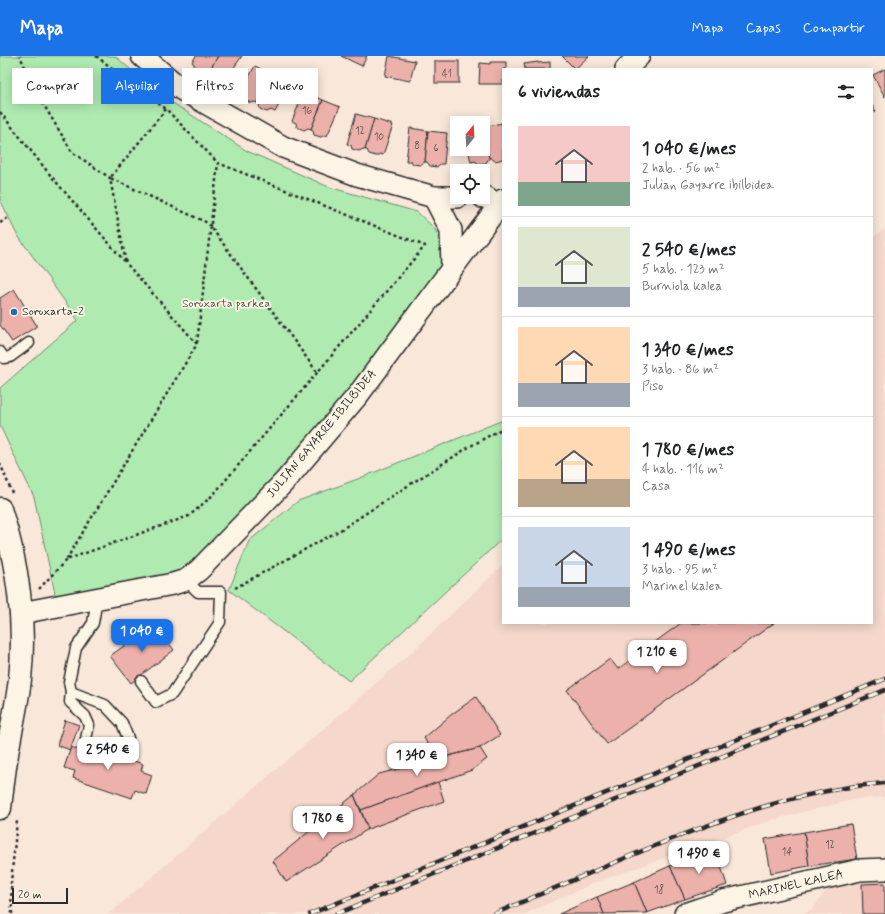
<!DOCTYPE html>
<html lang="es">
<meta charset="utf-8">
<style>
:root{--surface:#fff;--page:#f2f2f2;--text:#202124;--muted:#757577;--line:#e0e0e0;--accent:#1a73e8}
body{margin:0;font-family:Mynerve,sans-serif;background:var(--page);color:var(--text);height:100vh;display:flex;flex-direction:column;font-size:15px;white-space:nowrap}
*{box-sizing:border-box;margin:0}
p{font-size:13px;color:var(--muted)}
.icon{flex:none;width:22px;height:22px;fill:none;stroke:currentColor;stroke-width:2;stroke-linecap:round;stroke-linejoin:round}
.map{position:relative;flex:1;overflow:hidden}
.panel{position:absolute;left:502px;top:12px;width:371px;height:556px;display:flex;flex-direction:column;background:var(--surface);border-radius:0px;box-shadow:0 2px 10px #0003}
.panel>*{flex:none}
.top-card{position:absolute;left:12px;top:12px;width:380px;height:36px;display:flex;gap:8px}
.needle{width:26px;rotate:18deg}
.fabs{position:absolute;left:450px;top:60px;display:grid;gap:8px}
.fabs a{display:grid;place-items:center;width:40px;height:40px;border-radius:0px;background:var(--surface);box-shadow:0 2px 10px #0003;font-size:20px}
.scale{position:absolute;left:12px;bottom:10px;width:56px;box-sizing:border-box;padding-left:4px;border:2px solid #2b2b2b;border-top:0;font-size:11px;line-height:14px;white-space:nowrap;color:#2b2b2b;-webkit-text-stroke:3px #fcf5e5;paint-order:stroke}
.price{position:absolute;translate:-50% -34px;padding:0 9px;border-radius:8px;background:#fff;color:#222;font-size:13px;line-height:26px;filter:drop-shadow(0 1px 2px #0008)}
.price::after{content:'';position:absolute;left:50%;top:24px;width:12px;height:9px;margin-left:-6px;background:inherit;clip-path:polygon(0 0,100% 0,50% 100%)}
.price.current{background:var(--accent);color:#fff}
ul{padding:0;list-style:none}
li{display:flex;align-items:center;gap:12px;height:100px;padding:0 16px}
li+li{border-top:1px solid var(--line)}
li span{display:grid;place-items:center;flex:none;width:112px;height:80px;border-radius:0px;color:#555}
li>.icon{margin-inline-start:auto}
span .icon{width:48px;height:48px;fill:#fffc;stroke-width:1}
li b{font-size:17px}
h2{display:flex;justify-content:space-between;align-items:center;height:48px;padding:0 16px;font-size:17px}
.tag{padding:0 14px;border-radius:0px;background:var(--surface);box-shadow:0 2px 10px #0003;font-size:14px;line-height:36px}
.tag.current{background:var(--accent);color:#fff}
header{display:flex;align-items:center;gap:24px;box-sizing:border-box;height:56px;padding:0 20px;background:var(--accent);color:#fff}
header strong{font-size:19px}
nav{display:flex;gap:22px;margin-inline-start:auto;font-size:14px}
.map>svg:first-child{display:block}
.built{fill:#f5d7cb}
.green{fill:#afebb0;stroke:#6d8b6e}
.building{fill:#ecb1ab;stroke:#2b2b2b}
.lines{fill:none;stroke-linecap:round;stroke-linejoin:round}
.service-casing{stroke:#2b2b2b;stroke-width:13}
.minor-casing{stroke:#2b2b2b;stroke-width:24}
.tertiary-casing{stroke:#2b2b2b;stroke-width:25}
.path{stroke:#2b2b2b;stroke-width:2.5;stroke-dasharray:3 3;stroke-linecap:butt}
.service{stroke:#fcf5e5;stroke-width:10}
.minor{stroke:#fcf5e5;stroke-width:21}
.tertiary{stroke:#fcf5e5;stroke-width:22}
.rail-casing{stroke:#2b2b2b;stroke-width:4.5}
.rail{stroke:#fcf5e5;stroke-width:3;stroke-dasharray:9;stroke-linecap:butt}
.poi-dot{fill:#1f6fb2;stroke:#fcf5e5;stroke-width:1.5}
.labels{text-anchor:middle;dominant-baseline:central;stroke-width:3.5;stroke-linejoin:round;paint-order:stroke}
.number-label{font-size:10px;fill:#5b4c4b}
.park-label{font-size:12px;fill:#4c5b4c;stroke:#fcf5e5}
.poi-label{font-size:12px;fill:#2b2b2b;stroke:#fcf5e5;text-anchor:start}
.street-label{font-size:12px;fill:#2b2b2b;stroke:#fcf5e5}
</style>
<header>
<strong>Mapa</strong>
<nav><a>Mapa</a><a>Capas</a><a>Compartir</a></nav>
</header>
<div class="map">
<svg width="885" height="858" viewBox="0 0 885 858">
<rect width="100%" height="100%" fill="#f9e7d9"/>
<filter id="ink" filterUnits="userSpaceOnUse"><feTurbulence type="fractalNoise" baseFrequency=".025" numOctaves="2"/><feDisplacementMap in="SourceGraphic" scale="8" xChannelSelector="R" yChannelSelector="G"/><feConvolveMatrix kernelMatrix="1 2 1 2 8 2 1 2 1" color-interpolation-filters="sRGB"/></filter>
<g filter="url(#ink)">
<g class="built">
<polygon points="885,173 885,741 856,743 775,763 596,826 525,858 109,858 411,597 503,509 503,567 872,567 872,182"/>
<polygon points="885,826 885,858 804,858 814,852 825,835 830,831 841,827"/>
</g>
<g class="green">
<polygon points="0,0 115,0 159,38 247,95 329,131 417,156 435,173 444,198 439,224 398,277 214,489 188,512 154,522 56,542 34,441 0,370 0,332 78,264 16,177 0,143"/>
<polygon points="503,364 503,482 349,625 229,534 249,485 298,445 363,421"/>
</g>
<g class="building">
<polygon points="196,0 218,0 208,17 206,15 201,17 195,13 194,8 192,6"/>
<polygon points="218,0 242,0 223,27 220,25 216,27 210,23 208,17"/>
<polygon points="341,0 367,0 362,10"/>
<polygon points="389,0 415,5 410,25 385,20"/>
<polygon points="562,0 589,0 575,13"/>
<rect x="435" y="5" width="24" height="22"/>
<polygon points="490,6 506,6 506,13 503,13 503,28 479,28 480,7 490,8"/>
<polygon points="538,6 538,7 550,6 550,13 525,13 524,8"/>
<polygon points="255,10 273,19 257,47 255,46 251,47 245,44 244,40 240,37"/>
<polygon points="885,13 885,41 873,19"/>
<polygon points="273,19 290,28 275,56 271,54 267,56 260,53 259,48 257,47"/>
<polygon points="304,36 323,44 311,73 308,72 304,74 297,71 296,67 292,65"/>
<polygon points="323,44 340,51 327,80 325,79 321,81 314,79 313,74 311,73"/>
<polygon points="872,49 876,55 872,57"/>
<polygon points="356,58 374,63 365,94 363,93 359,95 352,93 351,89 347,88"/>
<polygon points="374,63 393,69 383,99 380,98 376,100 369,98 367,94 365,94"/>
<polygon points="502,67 503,74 503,103 495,105 491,102 489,102 483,79 483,71"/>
<polygon points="410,72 428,75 425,106 420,109 413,108 411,105 406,105"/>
<polygon points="428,75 447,77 444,108 440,108 437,111 430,110 427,106 425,106"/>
<polygon points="483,79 489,102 486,107 479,108 475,105 471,106 468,93 483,93"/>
<polygon points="14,233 37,270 12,286 0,269 0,242"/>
<polygon points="681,567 774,567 607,688 567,634 610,603 618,613"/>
<polygon points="154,568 174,594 131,627 110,600"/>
<polygon points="476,641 500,679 480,692 437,703 424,682 452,658"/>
<polygon points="65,664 79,669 70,694 57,689"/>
<polygon points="85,688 143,708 141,715 152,719 146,738 135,734 132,742 73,722 75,715 64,712 71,691 83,695"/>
<polygon points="480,692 487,703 472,714 361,754 354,739 379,718"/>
<polygon points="438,726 444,745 368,773 361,754"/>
<polygon points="354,739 368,773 286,826 273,805"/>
<polygon points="851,768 857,803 809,810 804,776"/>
<polygon points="804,776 809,810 771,817 765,783"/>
<polygon points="716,795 727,829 685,843 670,810"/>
<polygon points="670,810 685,843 647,857 634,826"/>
<polygon points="634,826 647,857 604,858 597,841"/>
<polygon points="885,827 885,858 863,858 862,828"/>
<polygon points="597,841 604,858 559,858"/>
</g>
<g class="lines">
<defs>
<g id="service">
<polyline points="0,296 4,302 10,301 29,287"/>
<polyline points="97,543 93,567 76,592 69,626 71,636 105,649 122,667 128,682 125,691"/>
<polyline points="141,625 156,646 172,638 220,566 221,536 198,536 186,524"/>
<polyline points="71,636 70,646 85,660 89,669 86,683"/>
</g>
<g id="minor">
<polyline points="142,0 181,33 283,91 357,119 434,141 457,141"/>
<polyline points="626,13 639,0"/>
<polyline points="434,141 451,174 452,212"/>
<polyline points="483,141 486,141 493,146 496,153"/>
<polyline points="21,557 173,528 186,524 199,514 286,424 358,339 503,144"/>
<polyline points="685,858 723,845 860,814 885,813"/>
</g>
<path id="tertiary" d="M0 453C18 507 26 567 20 623 17 649 11 673 7 698 4 716 2 734 0 752"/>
</defs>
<use href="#service" class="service-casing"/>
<use href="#minor" class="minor-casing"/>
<use href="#tertiary" class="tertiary-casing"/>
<g class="path">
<polyline points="96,0 166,53 218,107 425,190 213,439 189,460 66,504 197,288 126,207"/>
<polyline points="166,53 110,122 208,167 317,316"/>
<polyline points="0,56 51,120 126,207 110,122 72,96 36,36 20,0"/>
<polyline points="0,167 9,161"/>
<polyline points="197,287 218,107"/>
<polyline points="0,407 12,437"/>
<polyline points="235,532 342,473 409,429 469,391 503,372"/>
<polyline points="39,533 66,504"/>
<polyline points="12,858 11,826 17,765"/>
</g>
<use href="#service" class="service"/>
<use href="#minor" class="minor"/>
<use href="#tertiary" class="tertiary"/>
<defs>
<g id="rail">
<polyline points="310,858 885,623"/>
<polyline points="336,858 885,634"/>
<path d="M494 858C539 839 585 819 630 800 712 766 796 734 885 727"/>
</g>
</defs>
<use href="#rail" class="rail-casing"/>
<use href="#rail" class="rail"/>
</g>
</g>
<circle class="poi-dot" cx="14" cy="256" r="4"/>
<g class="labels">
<g class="number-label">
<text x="447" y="18">41</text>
<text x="307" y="55">16</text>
<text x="360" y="75">12</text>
<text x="379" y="81">10</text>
<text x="417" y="90">8</text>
<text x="436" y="92">6</text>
<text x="830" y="789">12</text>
<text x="787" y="796">14</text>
<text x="659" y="834">18</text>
</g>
<g class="park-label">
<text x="226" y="248">Soroxarta parkea</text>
</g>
<g class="poi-label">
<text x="22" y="256">Soroxarta-2</text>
</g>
<g class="street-label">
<text transform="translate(322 378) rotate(-50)">JULIAN GAYARRE IBILBIDEA</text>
<text transform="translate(796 829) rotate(-13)">MARINEL KALEA</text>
</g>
</g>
</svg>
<div class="fabs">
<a><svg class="needle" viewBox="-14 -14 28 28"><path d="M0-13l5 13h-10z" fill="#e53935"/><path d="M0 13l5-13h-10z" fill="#757577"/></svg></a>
<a><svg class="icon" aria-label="locate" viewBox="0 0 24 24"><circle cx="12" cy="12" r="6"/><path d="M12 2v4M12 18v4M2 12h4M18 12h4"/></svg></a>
</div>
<div class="scale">20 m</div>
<b class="price current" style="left:142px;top:597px">1 040 €</b>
<b class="price" style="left:657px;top:618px">1 210 €</b>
<b class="price" style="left:108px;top:715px">2 540 €</b>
<b class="price" style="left:417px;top:721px">1 340 €</b>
<b class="price" style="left:323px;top:784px">1 780 €</b>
<b class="price" style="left:699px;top:819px">1 490 €</b>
<div class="top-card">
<a class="tag">Comprar</a>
<a class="tag current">Alquilar</a>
<a class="tag">Filtros</a>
<a class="tag">Nuevo</a>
</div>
<section class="panel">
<h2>6 viviendas<svg class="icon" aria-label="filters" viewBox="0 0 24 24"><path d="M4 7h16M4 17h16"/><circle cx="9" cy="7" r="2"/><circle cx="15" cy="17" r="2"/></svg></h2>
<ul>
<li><span style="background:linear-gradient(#f6c9c9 70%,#7fa58c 0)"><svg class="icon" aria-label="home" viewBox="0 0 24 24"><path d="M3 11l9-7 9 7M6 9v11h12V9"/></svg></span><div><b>1 040 €/mes</b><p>2 hab. · 56 m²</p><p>Julian Gayarre ibilbidea</p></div></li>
<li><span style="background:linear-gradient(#dfe7d0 75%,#9aa5b1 0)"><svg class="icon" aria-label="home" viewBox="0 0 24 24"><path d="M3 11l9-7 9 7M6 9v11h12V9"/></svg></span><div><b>2 540 €/mes</b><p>5 hab. · 123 m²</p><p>Burniola kalea</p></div></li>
<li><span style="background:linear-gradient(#ffd9b3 70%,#9aa5b1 0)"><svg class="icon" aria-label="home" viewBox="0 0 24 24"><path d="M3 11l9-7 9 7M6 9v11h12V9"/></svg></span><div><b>1 340 €/mes</b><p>3 hab. · 86 m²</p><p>Piso</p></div></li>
<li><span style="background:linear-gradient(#ffd9b3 65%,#b9a48a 0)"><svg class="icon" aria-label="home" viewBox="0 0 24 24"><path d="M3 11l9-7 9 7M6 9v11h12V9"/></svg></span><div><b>1 780 €/mes</b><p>4 hab. · 116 m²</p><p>Casa</p></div></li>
<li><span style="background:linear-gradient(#c9d6e8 75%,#9aa5b1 0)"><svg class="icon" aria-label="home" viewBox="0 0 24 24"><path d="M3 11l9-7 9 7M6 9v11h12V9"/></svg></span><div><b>1 490 €/mes</b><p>3 hab. · 95 m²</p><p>Marinel kalea</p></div></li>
</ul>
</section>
</div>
